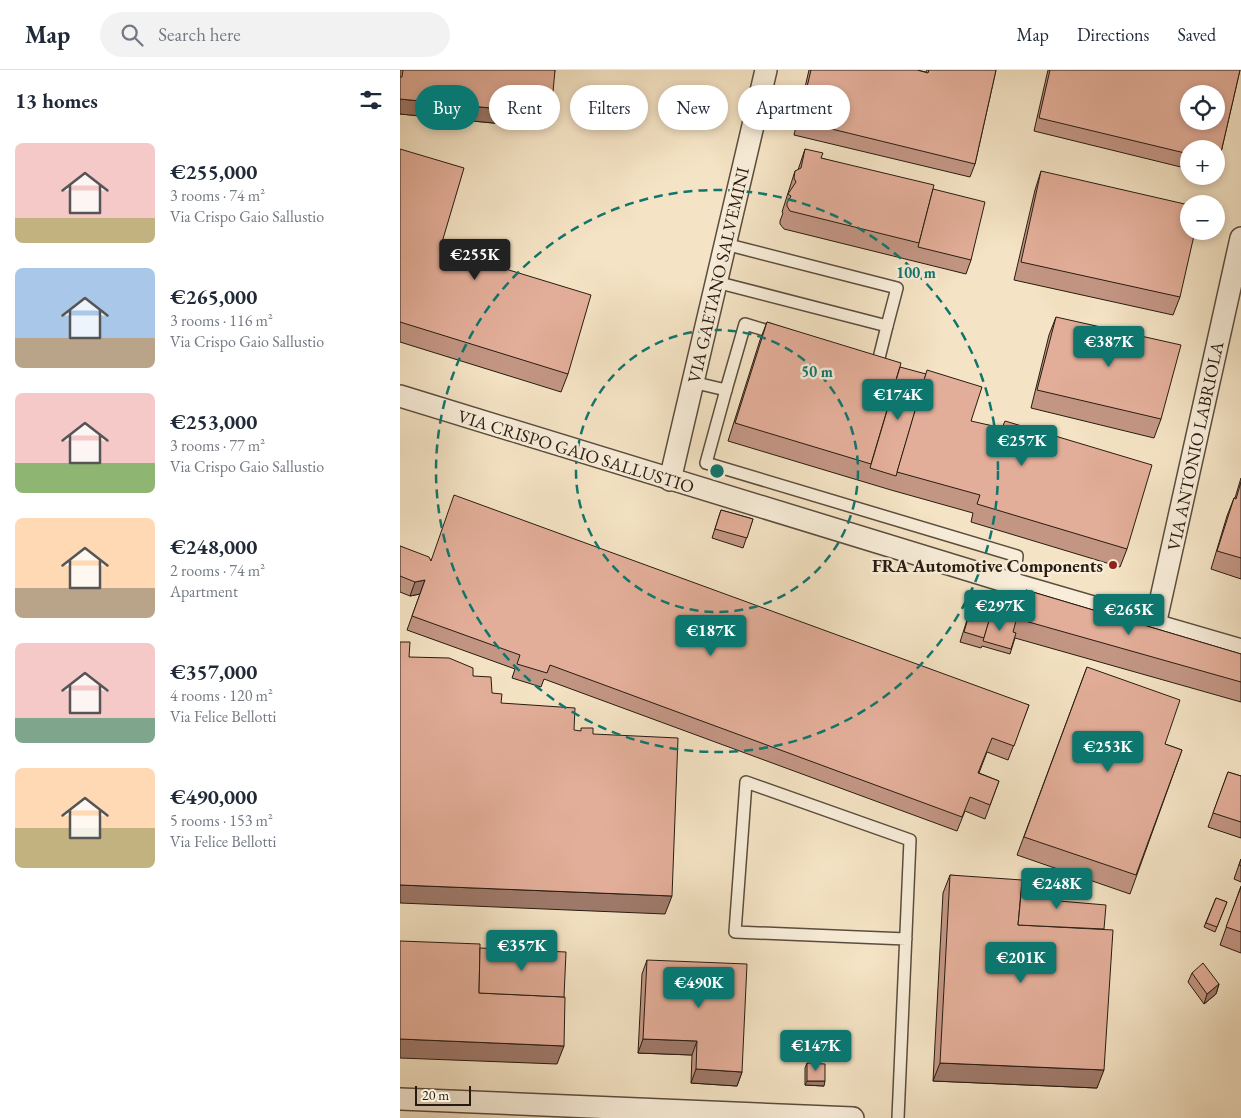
<!DOCTYPE html>
<meta charset="utf-8">
<style>
:root{--surface:#fff;--page:#f2f2f3;--text:#1f2937;--muted:#747a83;--line:#e0e1e3;--accent:#0f766e}
body{margin:0;font-family:"EB Garamond",serif;background:var(--page);color:var(--text);height:100vh;display:flex;flex-direction:column;font-size:19px;white-space:nowrap}
*{box-sizing:border-box;margin:0}
p{font-size:16px;color:var(--muted)}
.icon{flex:none;width:28px;height:28px;fill:none;stroke:currentColor;stroke-width:2;stroke-linecap:round;stroke-linejoin:round}
.map{position:relative;flex:1;overflow:hidden}
.details{display:flex;flex-direction:column;background:var(--surface);width:400px}
.details>*{flex:none}
.top-card{position:absolute;left:15px;top:15px;width:475px;height:45px;display:flex;gap:10px}
.buttons{position:absolute;left:780px;top:15px;display:grid;gap:10px}
.buttons a{display:grid;place-items:center;width:45px;height:45px;border-radius:50%;background:var(--surface);box-shadow:0 2px 8px #0003;font-size:25px}
.scale{position:absolute;left:15px;bottom:12px;width:56px;box-sizing:border-box;padding-left:5px;border:2px solid #271b11;border-top:0;font-size:14px;line-height:18px;white-space:nowrap;color:#271b11;-webkit-text-stroke:4px #f8edd9;paint-order:stroke}
.price{position:absolute;translate:-50% -42px;padding:0 11px;border-radius:5px;background:var(--accent);color:#fff;font-size:16px;line-height:32px;filter:drop-shadow(0 1px 2px #0008)}
.price::after{content:'';position:absolute;left:50%;top:30px;width:15px;height:11px;margin-left:-8px;background:inherit;clip-path:polygon(0 0,100% 0,50% 100%)}
.price.selected{background:#222;color:#fff}
ul{padding:0;list-style:none}
li{display:flex;align-items:center;gap:15px;height:125px;padding:0 15px}
li span{display:grid;place-items:center;flex:none;width:140px;height:100px;border-radius:8px;color:#555}
li>.icon{margin-inline-start:auto}
span .icon{width:60px;height:60px;fill:#fffc;stroke-width:1}
li b{font-size:21px}
h2{display:flex;justify-content:space-between;align-items:center;height:60px;padding:0 15px;font-size:21px}
.chip{padding:0 18px;border-radius:22px;background:var(--surface);box-shadow:0 2px 8px #0003;font-size:18px;line-height:45px}
.chip.selected{background:var(--accent);color:#fff}
header{display:flex;align-items:center;gap:30px;box-sizing:border-box;height:70px;padding:0 25px;background:var(--surface);border-bottom:1px solid var(--line)}
header strong{font-size:24px}
nav{display:flex;gap:28px;margin-inline-start:auto;font-size:18px}
.search{width:350px;height:45px;background:var(--page);display:flex;align-items:center;gap:12px;box-sizing:border-box;padding:0 18px;border-radius:28px;color:var(--muted);font-size:19px}
main{display:flex;flex:1;min-height:0}
.map>svg:first-child{display:block}
.lines{fill:none;stroke-linecap:round;stroke-linejoin:round}
.lane-casing{stroke:#5a4d3e;stroke-width:14}
.street-casing{stroke:#5a4d3e;stroke-width:24}
.lane{stroke:#f8edd9;stroke-width:11}
.street{stroke:#f8edd9;stroke-width:21}
.wall{fill:#c39684;stroke:#271b11}
.shaded-wall{fill:#9f7a6b;stroke:#271b11}
.building{fill:#e3ae99;stroke:#271b11;fill-rule:evenodd}
.ring{fill:none;stroke:#0f766e;stroke-width:2.5;stroke-dasharray:9 6}
.poi-dot{fill:#8f2418;stroke:#f8edd9;stroke-width:2}
.labels{text-anchor:middle;dominant-baseline:central;stroke-width:5;stroke-linejoin:round;paint-order:stroke}
.street-label{font-size:18px;fill:#271b11;stroke:#f8edd9}
.poi-label{font-size:18px;font-weight:bold;fill:#271b11;stroke:#f8edd9;text-anchor:end}
.centre{fill:#0f766e;stroke:#f8edd9;stroke-width:2.5}
.ring-label{font-size:15px;text-anchor:middle;font-weight:bold;fill:#0f766e;stroke:#f8edd9;stroke-width:5;stroke-linejoin:round;paint-order:stroke}
</style>
<header>
<strong>Map</strong>
<div class="search"><svg class="icon" aria-label="search" viewBox="0 0 24 24"><circle cx="10" cy="10" r="6"/><path d="M15 15l6 6"/></svg>Search here</div>
<nav><a>Map</a><a>Directions</a><a>Saved</a></nav>
</header>
<main>
<section class="details">
<h2>13 homes<svg class="icon" aria-label="filters" viewBox="0 0 24 24"><path d="M4 7h16M4 17h16"/><circle cx="9" cy="7" r="2"/><circle cx="15" cy="17" r="2"/></svg></h2>
<ul>
<li><span style="background:linear-gradient(#f6c9c9 75%,#c2b280 0)"><svg class="icon" aria-label="home" viewBox="0 0 24 24"><path d="M3 11l9-7 9 7M6 9v11h12V9"/></svg></span><div><b>€255,000</b><p>3 rooms · 74 m²</p><p>Via Crispo Gaio Sallustio</p></div></li>
<li><span style="background:linear-gradient(#a9c7e8 70%,#b9a48a 0)"><svg class="icon" aria-label="home" viewBox="0 0 24 24"><path d="M3 11l9-7 9 7M6 9v11h12V9"/></svg></span><div><b>€265,000</b><p>3 rooms · 116 m²</p><p>Via Crispo Gaio Sallustio</p></div></li>
<li><span style="background:linear-gradient(#f6c9c9 70%,#8fb573 0)"><svg class="icon" aria-label="home" viewBox="0 0 24 24"><path d="M3 11l9-7 9 7M6 9v11h12V9"/></svg></span><div><b>€253,000</b><p>3 rooms · 77 m²</p><p>Via Crispo Gaio Sallustio</p></div></li>
<li><span style="background:linear-gradient(#ffd9b3 70%,#b9a48a 0)"><svg class="icon" aria-label="home" viewBox="0 0 24 24"><path d="M3 11l9-7 9 7M6 9v11h12V9"/></svg></span><div><b>€248,000</b><p>2 rooms · 74 m²</p><p>Apartment</p></div></li>
<li><span style="background:linear-gradient(#f6c9c9 75%,#7fa58c 0)"><svg class="icon" aria-label="home" viewBox="0 0 24 24"><path d="M3 11l9-7 9 7M6 9v11h12V9"/></svg></span><div><b>€357,000</b><p>4 rooms · 120 m²</p><p>Via Felice Bellotti</p></div></li>
<li><span style="background:linear-gradient(#ffd9b3 60%,#c2b280 0)"><svg class="icon" aria-label="home" viewBox="0 0 24 24"><path d="M3 11l9-7 9 7M6 9v11h12V9"/></svg></span><div><b>€490,000</b><p>5 rooms · 153 m²</p><p>Via Felice Bellotti</p></div></li>
</ul>
</section>
<div class="map">
<svg width="841" height="1048" viewBox="0 0 841 1048">
<rect width="100%" height="100%" fill="#f4e3c4"/>
<filter id="stains"><feTurbulence type="fractalNoise" baseFrequency=".004" numOctaves="4"/><feColorMatrix values="0 0 0 0 .2 0 0 0 0 .09 0 0 0 0 .02 0 0 0 .5 -.17"/></filter>
<radialGradient id="worn" r=".72"><stop offset=".6" stop-color="#630" stop-opacity="0"/><stop offset="1" stop-color="#630" stop-opacity=".3"/></radialGradient>
<g class="lines">
<defs>
<g id="lane">
<polyline points="316,212 487,256 497,218 325,174"/>
<polyline points="472,294 477,296 487,256"/>
<polyline points="292,312 326,320 345,254 378,264"/>
<polyline points="326,320 306,393 617,486 614,514"/>
<polyline points="498,1048 510,770 346,712 335,862 506,869"/>
</g>
<g id="street">
<polyline points="0,326 614,514 841,580"/>
<polyline points="270,410 366,0"/>
<polyline points="755,555 841,168"/>
<polyline points="0,1029 453,1048"/>
</g>
</defs>
<use href="#lane" class="lane-casing"/>
<use href="#street" class="street-casing"/>
<use href="#lane" class="lane"/>
<use href="#street" class="street"/>
</g>
<g class="wall">
<polygon points="0,0 155,0 145,58 0,44"/>
<polygon points="409,0 517,0 526,2 527,0 596,0 575,94 570,107 394,65"/>
<polygon points="648,0 840,0 819,91 816,99 816,79 789,79 789,99 634,61"/>
<polygon points="0,79 40,179 168,304 161,322 0,272"/>
<polygon points="405,79 421,88 533,119 571,190 566,204 384,159 380,154 380,151 383,143 382,142 395,101 398,100"/>
<polygon points="641,101 780,227 773,245 614,210 635,120"/>
<polygon points="656,247 761,349 754,368 631,338 649,265"/>
<polygon points="367,252 500,297 571,351 727,479 720,497 571,452 573,443 491,420 328,371 360,270"/>
<polygon points="841,408 841,509 811,499 827,446 834,428 835,428"/>
<polygon points="321,440 353,449 343,478 312,468"/>
<polygon points="0,476 31,491 629,635 608,690 587,682 579,703 599,711 585,749 565,741 557,761 144,609 141,617 112,608 115,599 7,560 20,524 10,526 0,522"/>
<polygon points="626,520 841,584 841,632 615,568 610,584 582,576 581,578 560,572 575,525 591,544 616,551"/>
<polygon points="687,597 765,674 782,680 730,824 617,785"/>
<polygon points="828,702 841,706 841,768 808,757"/>
<polygon points="841,789 841,812 834,809"/>
<polygon points="550,805 622,815 659,831 704,859 697,1018 533,1011 543,823"/>
<polygon points="841,816 841,883 820,875"/>
<polygon points="816,828 827,832 815,862 804,857"/>
<polygon points="247,890 342,1002 337,1016 291,1013 292,985 238,983 242,904"/>
<polygon points="792,903 819,914 816,924 804,934 788,912"/>
<polygon points="407,993 424,1016 405,1015 405,998"/>
</g>
<g class="shaded-wall">
<polygon points="0,29 151,44 145,58 0,44"/>
<polygon points="25,510 20,524 10,526 15,512"/>
<polygon points="0,815 272,826 265,844 0,833"/>
<polygon points="819,914 816,924 804,934 807,924"/>
<polygon points="0,969 164,976 157,994 0,988"/>
<polygon points="243,969 297,971 292,985 238,983"/>
<polygon points="540,993 704,1000 697,1018 533,1011"/>
<polygon points="296,999 342,1002 337,1016 291,1013"/>
<polygon points="407,1011 425,1011 424,1016 405,1015"/>
</g>
<g class="building">
<polygon points="3,0 155,0 151,44 0,29 0,7 2,7"/>
<polygon points="411,0 517,0 528,3 529,0 596,0 575,94 399,51"/>
<path d="M650 0H840L819 91 816 90V79H789V84L639 48ZM789 24H816V51H789Z"/>
<polygon points="0,79 64,98 40,179 191,225 168,304 0,252"/>
<polygon points="405,79 423,83 421,88 534,115 519,173 390,141 387,136 387,133 391,126 388,124 396,112 394,108 395,101 401,98"/>
<polygon points="641,101 789,135 789,161 795,161 780,227 621,192"/>
<polygon points="533,119 585,132 571,190 518,177"/>
<polygon points="656,247 781,275 761,349 637,320"/>
<polygon points="367,252 501,293 471,394 335,353"/>
<polygon points="500,297 526,304 496,406 470,398"/>
<polygon points="527,300 582,317 571,351 602,358 605,351 752,395 727,479 577,434 580,425 497,402"/>
<polygon points="841,412 841,488 817,481 834,428 836,429"/>
<polygon points="54,425 629,635 614,676 592,668 578,703 599,711 590,735 570,727 562,747 150,595 147,603 117,594 120,585 12,546 25,510 15,512 0,506 0,476 29,487 31,491"/>
<polygon points="321,440 353,449 347,468 315,459"/>
<polygon points="626,520 841,584 841,612 618,549"/>
<polygon points="575,525 595,531 584,568 564,562"/>
<polygon points="591,544 616,551 613,562 616,563 611,579 583,571"/>
<polygon points="0,572 10,572 9,587 49,588 73,598 73,606 91,607 92,623 102,624 101,633 175,638 174,660 181,661 181,658 193,658 193,664 278,668 272,826 0,815"/>
<polygon points="687,597 780,630 765,674 782,680 736,805 624,767"/>
<polygon points="828,702 841,706 841,752 813,743"/>
<polygon points="841,789 841,796 839,795"/>
<polygon points="550,805 622,810 618,855 713,860 704,1000 540,993"/>
<polygon points="622,815 660,818 659,831 706,835 704,859 618,855"/>
<polygon points="841,817 841,862 826,857"/>
<polygon points="816,828 827,832 817,857 806,853"/>
<polygon points="0,871 80,874 79,923 165,927 164,976 0,969"/>
<polygon points="80,878 166,882 164,927 79,923"/>
<polygon points="247,890 347,894 342,1002 296,999 297,971 243,969"/>
<polygon points="803,893 819,914 807,924 792,903"/>
<polygon points="407,993 425,994 425,1011 407,1011"/>
</g>
<g class="ring">
<circle cx="317" cy="401" r="141"/>
<circle cx="317" cy="401" r="281"/>
</g>
<circle class="poi-dot" cx="713" cy="495" r="5"/>
<g class="labels">
<g class="street-label">
<text transform="translate(318 205) rotate(-77)">VIA GAETANO SALVEMINI</text>
<text transform="translate(795 376) rotate(-78)">VIA ANTONIO LABRIOLA</text>
<text transform="translate(176 381) rotate(17)">VIA CRISPO GAIO SALLUSTIO</text>
</g>
<g class="poi-label">
<text x="703" y="495">FRA Automotive Components</text>
</g>
</g>
<circle cx="317" cy="401" r="8" class="centre"/>
<g class="ring-label">
<text x="516" y="208">100 m</text>
<text x="417" y="307">50 m</text>
</g>
<rect width="100%" height="100%" filter="url(#stains)"/>
<rect width="100%" height="100%" fill="url(#worn)"/>
</svg>
<div class="buttons">
<a><svg class="icon" aria-label="locate" viewBox="0 0 24 24"><circle cx="12" cy="12" r="6"/><path d="M12 2v4M12 18v4M2 12h4M18 12h4"/></svg></a>
<a>+</a>
<a>−</a>
</div>
<div class="scale">20 m</div>
<b class="price selected" style="left:75px;top:211px">€255K</b>
<b class="price" style="left:709px;top:298px">€387K</b>
<b class="price" style="left:498px;top:351px">€174K</b>
<b class="price" style="left:622px;top:397px">€257K</b>
<b class="price" style="left:600px;top:562px">€297K</b>
<b class="price" style="left:729px;top:566px">€265K</b>
<b class="price" style="left:311px;top:587px">€187K</b>
<b class="price" style="left:708px;top:703px">€253K</b>
<b class="price" style="left:657px;top:840px">€248K</b>
<b class="price" style="left:122px;top:902px">€357K</b>
<b class="price" style="left:621px;top:914px">€201K</b>
<b class="price" style="left:299px;top:939px">€490K</b>
<b class="price" style="left:416px;top:1002px">€147K</b>
<div class="top-card">
<a class="chip selected">Buy</a>
<a class="chip">Rent</a>
<a class="chip">Filters</a>
<a class="chip">New</a>
<a class="chip">Apartment</a>
</div>
</div>
</main>
